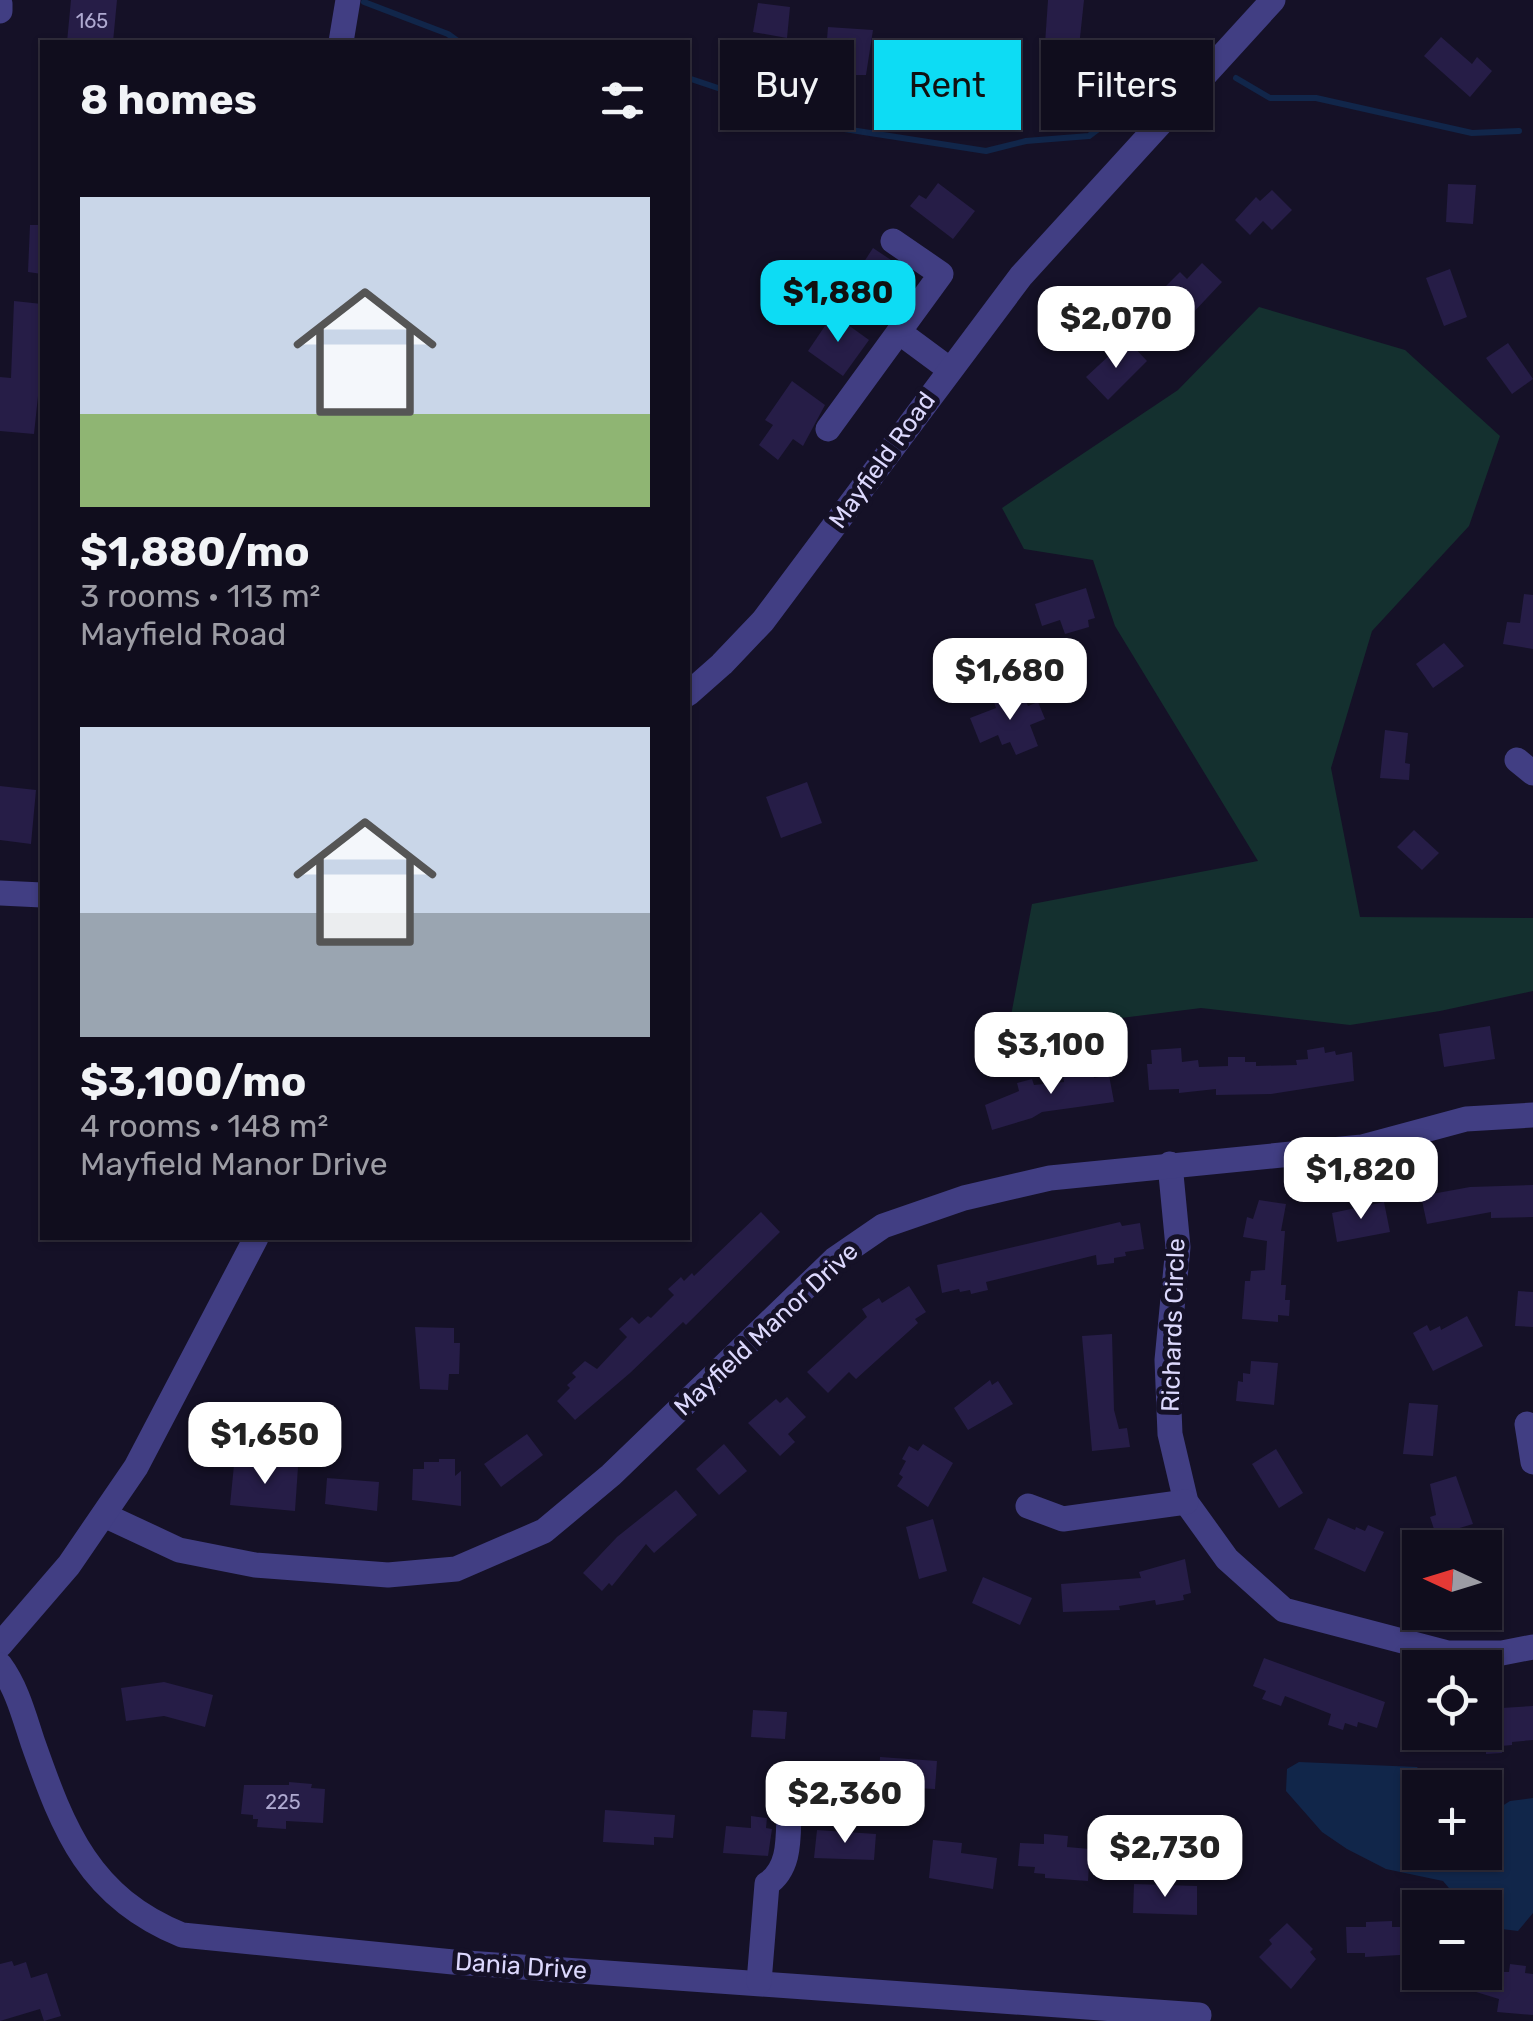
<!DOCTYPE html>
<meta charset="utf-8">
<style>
:root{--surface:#100d1d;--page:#1e1b2a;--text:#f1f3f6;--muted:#9c9ca4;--line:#302d3b;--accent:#0ddcf4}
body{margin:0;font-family:Rubik,sans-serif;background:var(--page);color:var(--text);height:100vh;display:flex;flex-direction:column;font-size:38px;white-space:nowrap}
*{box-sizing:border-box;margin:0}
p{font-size:32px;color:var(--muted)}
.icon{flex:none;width:55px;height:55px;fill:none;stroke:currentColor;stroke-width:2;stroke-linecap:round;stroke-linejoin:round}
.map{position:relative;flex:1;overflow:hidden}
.sheet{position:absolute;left:40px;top:40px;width:650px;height:1200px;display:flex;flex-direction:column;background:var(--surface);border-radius:0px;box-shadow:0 2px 8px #0004,0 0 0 2px var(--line)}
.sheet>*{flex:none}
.guide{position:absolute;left:720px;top:40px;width:662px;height:90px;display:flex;gap:20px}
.needle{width:65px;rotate:274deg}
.buttons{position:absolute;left:1402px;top:1530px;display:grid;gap:20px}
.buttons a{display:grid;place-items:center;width:100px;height:100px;border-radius:0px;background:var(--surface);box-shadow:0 2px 8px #0004,0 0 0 2px var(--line);font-size:50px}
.price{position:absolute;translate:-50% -85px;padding:0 22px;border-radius:20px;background:#fff;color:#222;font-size:32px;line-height:65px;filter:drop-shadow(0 2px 5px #0008)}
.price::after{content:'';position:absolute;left:50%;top:60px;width:30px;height:22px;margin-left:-15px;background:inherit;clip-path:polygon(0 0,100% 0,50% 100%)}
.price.active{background:var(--accent);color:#111}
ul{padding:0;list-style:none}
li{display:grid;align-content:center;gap:20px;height:530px;padding:0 40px}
li span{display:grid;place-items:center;height:310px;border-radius:0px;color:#555}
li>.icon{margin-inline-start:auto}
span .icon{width:180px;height:180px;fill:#fffc;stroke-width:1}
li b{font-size:42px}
h2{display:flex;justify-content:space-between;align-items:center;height:120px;padding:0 40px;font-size:42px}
.pill{padding:0 35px;border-radius:0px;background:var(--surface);box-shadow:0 2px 8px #0004,0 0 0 2px var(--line);font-size:35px;line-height:90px}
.pill.active{background:var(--accent);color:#111}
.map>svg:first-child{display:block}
.green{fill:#14302f}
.water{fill:#11264a}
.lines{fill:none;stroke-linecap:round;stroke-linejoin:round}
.stream{stroke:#11264a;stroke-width:6}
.building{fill:#261d47}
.minor{stroke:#413e83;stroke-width:25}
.labels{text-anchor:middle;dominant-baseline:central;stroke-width:10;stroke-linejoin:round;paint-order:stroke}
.number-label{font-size:20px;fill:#aea9d0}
.street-label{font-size:25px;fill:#dcd8fd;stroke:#151127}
</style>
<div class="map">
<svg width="1533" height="2021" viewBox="0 0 1533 2021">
<rect width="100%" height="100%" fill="#151127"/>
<polygon class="green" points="1259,307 1405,350 1500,436 1469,526 1372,631 1331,768 1360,917 1533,918 1533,991 1440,1011 1350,1025 1201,1008 1057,1026 1010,1021 1032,904 1258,861 1115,626 1093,560 1024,549 1002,508 1178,390"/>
<polygon class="water" points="1299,1762 1417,1767 1432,1787 1420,1788 1420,1852 1485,1852 1485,1817 1510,1801 1533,1798 1533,1913 1518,1931 1485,1927 1485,1908 1465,1907 1443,1881 1386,1869 1347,1849 1322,1832 1286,1791 1287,1769"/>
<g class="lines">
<g class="stream">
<polyline points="364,2 448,34 459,42"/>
<polyline points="688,78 838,128 986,151 1026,141 1089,136 1171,74"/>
<polyline points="1236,78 1270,98 1316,98 1472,133 1519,131"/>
</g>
</g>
<g class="building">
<polygon points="71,0 117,0 113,42 67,42"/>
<polygon points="1048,0 1084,0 1079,47 1045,44"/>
<polygon points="758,3 790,7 787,38 753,32"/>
<polygon points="828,27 873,30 866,75 824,75"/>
<polygon points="1441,37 1472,64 1477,57 1492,71 1470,97 1424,56"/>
<polygon points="938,183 975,211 953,239 910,206 919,195 926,199"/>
<polygon points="1448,184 1476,185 1473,224 1446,222"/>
<polygon points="1272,190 1292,210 1272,230 1263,221 1250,235 1235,220 1256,197 1260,201"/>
<polygon points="30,225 42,225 42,274 28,272"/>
<polygon points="873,248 909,272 886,309 849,285"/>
<polygon points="1202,263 1222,282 1190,316 1162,290 1180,272 1187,279"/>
<polygon points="1450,269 1467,317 1444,326 1426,278"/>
<polygon points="14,301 42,304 42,358 34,434 0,431 0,377 11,378"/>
<polygon points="833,314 869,340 843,376 808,351"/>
<polygon points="1508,343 1533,379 1512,394 1486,358"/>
<polygon points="1131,344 1147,361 1108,400 1086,377 1112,353 1117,358"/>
<polygon points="792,381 825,405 803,446 793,439 778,460 759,445 773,425 765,420"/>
<polygon points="1086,588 1095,618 1088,620 1089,627 1065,634 1060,620 1042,626 1035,604"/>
<polygon points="1524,594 1533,595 1533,649 1503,644 1507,622 1520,623"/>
<polygon points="1444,643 1464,666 1433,688 1416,664"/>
<polygon points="1022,691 1028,706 1038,702 1045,719 1030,725 1038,746 1016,755 1010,742 1002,745 998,735 980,743 970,718 996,708 994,702"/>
<polygon points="1385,730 1408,733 1405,763 1410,764 1409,780 1380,778"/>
<polygon points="807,782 822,823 781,838 766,797"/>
<polygon points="0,786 36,790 31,844 0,840"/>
<polygon points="1414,830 1439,853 1422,870 1397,847"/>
<polygon points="1490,1026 1495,1059 1444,1067 1439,1034"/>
<polygon points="1324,1047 1325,1053 1335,1051 1336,1055 1352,1052 1354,1081 1271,1094 1216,1095 1216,1089 1179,1093 1179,1089 1149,1090 1147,1064 1152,1064 1151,1050 1181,1048 1182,1062 1198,1060 1199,1067 1228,1066 1228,1057 1245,1057 1245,1062 1256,1062 1256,1066 1297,1065 1296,1060 1308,1059 1307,1050"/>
<polygon points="1092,1064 1094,1078 1109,1075 1114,1102 1042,1112 1032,1118 992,1130 985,1105 1019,1091 1017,1083 1032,1079 1034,1085 1064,1082 1062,1068"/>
<polygon points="1533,1185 1533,1217 1491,1218 1491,1212 1427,1224 1421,1196 1470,1187"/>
<polygon points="1259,1200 1286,1204 1281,1231 1285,1231 1281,1285 1286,1285 1285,1300 1290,1300 1289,1316 1278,1315 1278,1322 1242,1319 1245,1281 1250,1281 1251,1271 1265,1270 1267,1241 1243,1237 1247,1217 1253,1219"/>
<polygon points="1384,1202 1390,1232 1337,1242 1332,1213"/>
<polygon points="761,1212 780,1232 686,1325 683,1322 630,1373 575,1420 557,1401 570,1388 567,1385 576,1377 572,1373 585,1361 597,1369 627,1337 619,1329 632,1317 639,1324 648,1316 651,1318 674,1295 668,1289 681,1277 684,1281 692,1273 694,1276"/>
<polygon points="1120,1222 1122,1226 1140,1223 1144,1249 1125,1252 1126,1256 1114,1258 1114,1263 1097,1265 1096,1255 986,1282 988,1290 971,1294 970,1290 960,1292 959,1289 942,1293 937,1265"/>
<polygon points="909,1286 926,1312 915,1319 918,1323 856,1379 849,1372 828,1393 807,1372 867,1317 862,1309 879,1298 882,1303"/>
<polygon points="1518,1291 1533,1292 1533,1327 1515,1326"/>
<polygon points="1467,1316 1483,1346 1433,1371 1413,1333 1427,1325 1430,1331 1440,1326 1441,1330"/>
<polygon points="415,1327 454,1328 454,1343 460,1343 459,1374 449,1374 448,1390 420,1389"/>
<polygon points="1112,1334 1114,1410 1119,1429 1127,1428 1130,1447 1092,1451 1082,1336"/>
<polygon points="1251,1361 1278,1363 1274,1405 1236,1401 1238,1381 1243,1382 1243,1373 1250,1374"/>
<polygon points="990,1380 992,1385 998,1381 1013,1404 968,1430 954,1408"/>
<polygon points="787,1397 806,1417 788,1434 795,1442 780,1456 748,1423 776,1399 780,1403"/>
<polygon points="1409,1403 1438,1405 1433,1456 1403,1454"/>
<polygon points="527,1434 543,1455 501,1487 484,1464"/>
<polygon points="724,1444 747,1471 719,1495 696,1469"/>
<polygon points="923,1444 953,1463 928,1507 897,1486 903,1477 899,1474 906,1461 902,1459 909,1446 918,1451"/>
<polygon points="1276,1449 1303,1493 1279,1508 1252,1464"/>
<polygon points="439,1459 455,1459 455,1476 461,1471 461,1506 412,1500 413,1469 424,1469 424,1462 439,1462"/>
<polygon points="234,1465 298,1467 295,1511 230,1505"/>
<polygon points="1456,1476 1473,1524 1436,1535 1430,1517 1436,1515 1430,1484"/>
<polygon points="327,1478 379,1482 377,1511 325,1504"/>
<polygon points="676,1490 697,1515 654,1553 646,1544 612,1586 609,1583 602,1591 583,1573 617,1537"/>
<polygon points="1328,1518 1355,1530 1356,1527 1365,1531 1368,1525 1384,1532 1365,1572 1314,1549"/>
<polygon points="933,1519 947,1571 919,1579 906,1527"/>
<polygon points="1185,1559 1191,1593 1183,1595 1184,1600 1156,1605 1155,1600 1119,1606 1120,1610 1063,1612 1061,1584 1141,1578 1139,1572"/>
<polygon points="983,1577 1032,1598 1020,1625 972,1603"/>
<polygon points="1264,1658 1385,1702 1377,1728 1358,1722 1357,1727 1345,1723 1343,1730 1328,1725 1331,1714 1285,1696 1281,1706 1262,1699 1266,1691 1253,1686"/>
<polygon points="164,1682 213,1695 205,1727 164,1716 126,1721 121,1688"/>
<polygon points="1533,1706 1533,1740 1512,1742 1512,1745 1501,1746 1502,1753 1486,1754 1485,1709"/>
<polygon points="753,1710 787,1712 785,1739 751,1737"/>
<polygon points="1415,1732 1459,1732 1457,1748 1414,1743"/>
<polygon points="880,1757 937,1761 935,1789 916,1788 916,1777 879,1774"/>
<polygon points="289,1782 312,1784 311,1788 325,1789 323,1823 286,1821 286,1829 257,1827 258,1819 253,1819 253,1815 241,1814 244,1785 289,1785"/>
<polygon points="605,1810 675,1815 673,1838 654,1837 654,1845 603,1842"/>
<polygon points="751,1816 767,1818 766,1828 772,1829 768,1856 723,1853 726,1826 751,1828"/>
<polygon points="817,1830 876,1834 874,1860 814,1858"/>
<polygon points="1044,1834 1068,1836 1067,1847 1090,1849 1088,1881 1045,1878 1045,1874 1034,1873 1035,1867 1018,1866 1020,1843 1044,1844"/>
<polygon points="933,1840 962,1843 961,1853 997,1858 993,1889 929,1878"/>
<polygon points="1134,1884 1197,1886 1197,1915 1133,1913"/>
<polygon points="1392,1921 1392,1927 1400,1927 1400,1955 1365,1957 1365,1953 1347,1953 1346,1927 1366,1927 1366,1922"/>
<polygon points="1287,1923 1313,1949 1310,1952 1316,1959 1291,1989 1259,1957 1272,1944 1269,1940"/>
<polygon points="12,1961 14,1966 26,1962 31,1978 47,1973 61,2016 44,2021 40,2009 0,2021 0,1964"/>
<polygon points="1510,1964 1526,1966 1525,1973 1533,1974 1533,2015 1497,2012 1499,1999 1424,1976 1424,1972 1509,1972"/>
</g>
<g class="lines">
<g class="minor">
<polyline points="0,11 0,4"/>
<polyline points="341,42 348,0"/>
<polyline points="899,332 949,369"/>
<polyline points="828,429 941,274 893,241"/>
<polyline points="688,694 722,664 763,621 1021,276 1273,0"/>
<polyline points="1517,760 1533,773"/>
<polyline points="0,893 42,895"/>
<polyline points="1170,1164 1178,1247 1167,1360 1170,1434 1186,1502 1227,1559 1284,1610 1448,1653 1502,1653 1533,1647"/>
<polyline points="1527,1424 1533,1462"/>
<polyline points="1028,1506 1063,1519 1186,1502"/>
<polyline points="104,1515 179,1550 255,1565 388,1575 456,1569 544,1531 611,1475 835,1259 883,1226 964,1198 1050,1178 1362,1147 1466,1119 1533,1115"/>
<polyline points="0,1645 69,1565 136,1467 256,1238"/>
<path d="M0 1665C17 1688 24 1716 33 1743 64 1831 89 1897 182 1935L453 1962 1199 2015"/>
<path d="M759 1982 767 1884C791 1868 788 1837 789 1811"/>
</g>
</g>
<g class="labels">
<g class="number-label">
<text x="92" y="21">165</text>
<text x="283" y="1802">225</text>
</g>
<g class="street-label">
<text transform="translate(882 460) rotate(-54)">Mayfield Road</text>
<text transform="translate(1173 1325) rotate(-88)">Richards Circle</text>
<text transform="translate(766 1329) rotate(-43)">Mayfield Manor Drive</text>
<text transform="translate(521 1966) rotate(4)">Dania Drive</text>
</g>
</g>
</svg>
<div class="buttons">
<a><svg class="needle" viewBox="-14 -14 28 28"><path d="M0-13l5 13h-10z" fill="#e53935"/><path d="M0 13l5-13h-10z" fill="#9c9ca4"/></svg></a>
<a><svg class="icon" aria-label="locate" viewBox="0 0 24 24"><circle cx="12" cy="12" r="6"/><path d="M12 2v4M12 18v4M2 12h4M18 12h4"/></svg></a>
<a>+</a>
<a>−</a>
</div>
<b class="price active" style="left:838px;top:345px">$1,880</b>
<b class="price" style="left:1116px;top:371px">$2,070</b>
<b class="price" style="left:1010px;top:723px">$1,680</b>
<b class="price" style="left:1051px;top:1097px">$3,100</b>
<b class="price" style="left:1361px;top:1222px">$1,820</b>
<b class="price" style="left:265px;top:1487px">$1,650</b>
<b class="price" style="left:845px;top:1846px">$2,360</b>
<b class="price" style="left:1165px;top:1900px">$2,730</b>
<div class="guide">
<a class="pill">Buy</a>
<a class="pill active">Rent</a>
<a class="pill">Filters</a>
</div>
<section class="sheet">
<h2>8 homes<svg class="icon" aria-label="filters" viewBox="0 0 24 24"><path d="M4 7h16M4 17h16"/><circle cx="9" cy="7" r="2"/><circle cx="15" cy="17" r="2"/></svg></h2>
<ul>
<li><span style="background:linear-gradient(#c9d6e8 70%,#8fb573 0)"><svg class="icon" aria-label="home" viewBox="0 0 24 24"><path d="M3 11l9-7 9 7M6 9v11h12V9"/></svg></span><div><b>$1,880/mo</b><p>3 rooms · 113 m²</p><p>Mayfield Road</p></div></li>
<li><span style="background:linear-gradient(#c9d6e8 60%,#9aa5b1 0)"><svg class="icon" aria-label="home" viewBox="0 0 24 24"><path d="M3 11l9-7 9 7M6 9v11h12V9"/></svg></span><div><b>$3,100/mo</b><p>4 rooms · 148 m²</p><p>Mayfield Manor Drive</p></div></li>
</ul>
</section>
</div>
